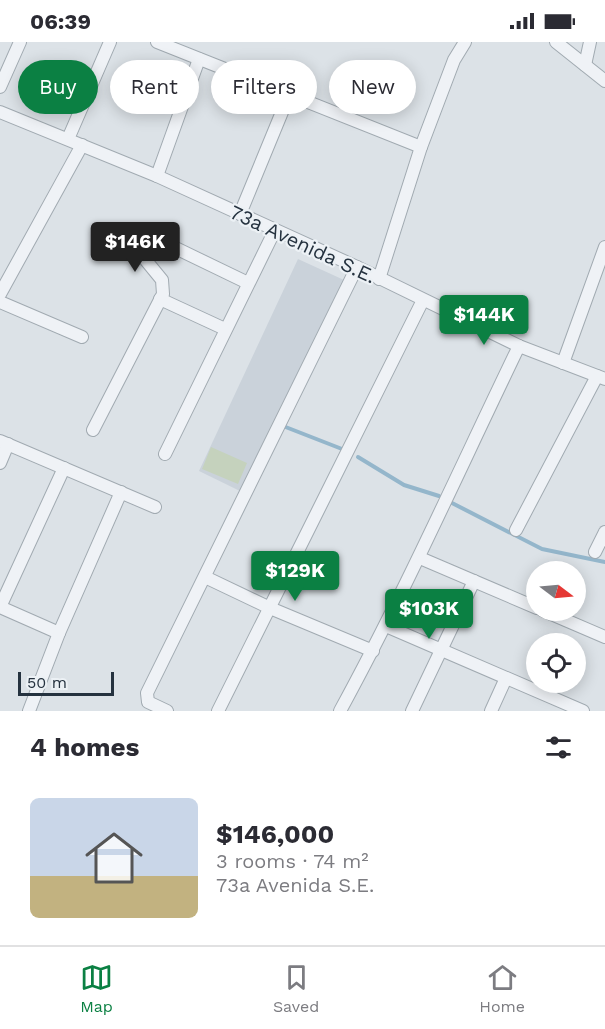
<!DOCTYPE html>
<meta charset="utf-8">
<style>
:root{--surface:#fff;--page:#f7f7f7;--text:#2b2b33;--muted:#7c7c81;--line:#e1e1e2;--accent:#0b8043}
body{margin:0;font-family:"Work Sans",sans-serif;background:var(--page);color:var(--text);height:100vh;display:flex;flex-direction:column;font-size:22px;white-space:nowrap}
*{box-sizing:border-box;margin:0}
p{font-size:20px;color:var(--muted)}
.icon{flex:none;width:33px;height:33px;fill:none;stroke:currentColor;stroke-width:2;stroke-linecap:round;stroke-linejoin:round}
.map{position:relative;height:669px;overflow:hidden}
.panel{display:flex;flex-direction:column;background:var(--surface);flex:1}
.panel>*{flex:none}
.hud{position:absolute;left:18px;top:18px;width:570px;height:54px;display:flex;gap:12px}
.needle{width:39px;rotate:106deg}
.tools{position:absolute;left:526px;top:519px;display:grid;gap:12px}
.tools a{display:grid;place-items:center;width:60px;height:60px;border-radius:50%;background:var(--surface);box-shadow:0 3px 15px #0003;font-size:30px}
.scale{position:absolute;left:18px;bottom:15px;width:96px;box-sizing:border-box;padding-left:6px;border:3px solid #25323f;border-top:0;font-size:16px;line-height:21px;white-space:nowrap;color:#25323f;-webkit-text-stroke:4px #ecf1f5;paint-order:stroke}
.price{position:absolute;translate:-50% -51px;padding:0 14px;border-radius:6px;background:var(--accent);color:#fff;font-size:20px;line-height:39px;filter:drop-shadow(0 2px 3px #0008)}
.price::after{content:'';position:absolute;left:50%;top:36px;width:18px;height:14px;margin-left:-9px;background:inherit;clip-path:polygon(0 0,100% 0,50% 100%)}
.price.selected{background:#222;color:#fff}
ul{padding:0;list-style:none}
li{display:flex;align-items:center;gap:18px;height:150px;padding:0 30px}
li+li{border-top:2px solid var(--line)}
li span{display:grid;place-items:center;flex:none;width:168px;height:120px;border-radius:9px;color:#555}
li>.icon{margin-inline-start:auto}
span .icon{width:72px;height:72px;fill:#fffc;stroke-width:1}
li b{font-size:26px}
h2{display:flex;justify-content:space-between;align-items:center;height:72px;padding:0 30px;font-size:26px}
.pill{padding:0 21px;border-radius:27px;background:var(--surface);box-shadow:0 3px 15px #0003;font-size:21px;line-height:54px}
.pill.selected{background:var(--accent);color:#fff}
.status{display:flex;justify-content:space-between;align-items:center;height:42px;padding:0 30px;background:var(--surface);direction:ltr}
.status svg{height:16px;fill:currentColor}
.tab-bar{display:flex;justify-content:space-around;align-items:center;height:84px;border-top:2px solid var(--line);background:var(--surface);font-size:16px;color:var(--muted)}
.tab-bar a{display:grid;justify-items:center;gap:3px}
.tab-bar .selected{color:var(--accent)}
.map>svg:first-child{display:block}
.built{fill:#cad2da}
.garden{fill:#c5d2bd}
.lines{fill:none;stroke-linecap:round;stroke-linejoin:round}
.stream{stroke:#94b6cb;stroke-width:4}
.minor-casing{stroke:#a1aab1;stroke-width:14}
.minor{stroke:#eff2f6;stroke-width:12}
.labels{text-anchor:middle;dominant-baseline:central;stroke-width:4.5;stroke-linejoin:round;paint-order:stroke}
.street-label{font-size:20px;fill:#25323f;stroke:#ecf1f5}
</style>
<div class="status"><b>06:39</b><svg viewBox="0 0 49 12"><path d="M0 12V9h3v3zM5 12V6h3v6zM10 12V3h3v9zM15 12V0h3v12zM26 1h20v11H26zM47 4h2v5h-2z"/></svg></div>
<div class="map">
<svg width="605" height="669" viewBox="0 0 605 669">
<rect width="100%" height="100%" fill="#dce2e7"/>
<polygon class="built" points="298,217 344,238 242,450 199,429"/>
<polygon class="garden" points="211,405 247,421 238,442 202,427"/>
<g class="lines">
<g class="stream">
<polyline points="283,384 342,407"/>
<polyline points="358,415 404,443 439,454"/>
<polyline points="452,461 542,507 605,520"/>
</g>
<defs>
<g id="minor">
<polyline points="157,0 421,105"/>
<polyline points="556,0 605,39"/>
<polyline points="585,23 590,0"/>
<polyline points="0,45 20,0"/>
<polyline points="0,70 157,134 357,225 519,304 605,337"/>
<polyline points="68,97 110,0"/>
<polyline points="157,134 199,17"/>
<polyline points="240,172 289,53"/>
<polyline points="379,237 421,105 454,18 465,0"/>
<polyline points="0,252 82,103"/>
<polyline points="160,257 225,287"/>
<polyline points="0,260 82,295"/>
<polyline points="563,321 605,205"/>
<polyline points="93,388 163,252 162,238 144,216 150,201 155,197 161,199 248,241"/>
<polyline points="0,399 155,465"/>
<polyline points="165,412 275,188"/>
<polyline points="0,421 8,402"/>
<polyline points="516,488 597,334"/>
<polyline points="595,510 605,490"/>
<polyline points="420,516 537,566"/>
<polyline points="205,535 270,566 373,609"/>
<polyline points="0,565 64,426"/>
<polyline points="0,565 59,591"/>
<polyline points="542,568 605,595"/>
<polyline points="386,584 583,669"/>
<polyline points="29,669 59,591 121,450"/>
<polyline points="167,669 148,660 147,651 357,225"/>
<polyline points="218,669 423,258"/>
<path d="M340 669C405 550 460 426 519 304"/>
<polyline points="412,669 474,539"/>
<polyline points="491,669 506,636"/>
</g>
</defs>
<use href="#minor" class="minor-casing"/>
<use href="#minor" class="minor"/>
</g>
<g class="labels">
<g class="street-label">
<text transform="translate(303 202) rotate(25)">73a Avenida S.E.</text>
</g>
</g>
</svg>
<div class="tools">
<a><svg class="needle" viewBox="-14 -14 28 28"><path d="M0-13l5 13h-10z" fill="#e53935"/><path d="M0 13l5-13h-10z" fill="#7c7c81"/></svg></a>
<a><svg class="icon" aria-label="locate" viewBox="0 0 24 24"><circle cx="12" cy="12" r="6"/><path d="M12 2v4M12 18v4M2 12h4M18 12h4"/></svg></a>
</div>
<div class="scale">50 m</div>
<b class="price selected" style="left:135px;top:231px">$146K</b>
<b class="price" style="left:484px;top:304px">$144K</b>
<b class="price" style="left:295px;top:560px">$129K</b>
<b class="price" style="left:429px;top:598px">$103K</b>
<div class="hud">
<a class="pill selected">Buy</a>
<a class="pill">Rent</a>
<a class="pill">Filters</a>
<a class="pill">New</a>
</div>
</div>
<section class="panel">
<h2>4 homes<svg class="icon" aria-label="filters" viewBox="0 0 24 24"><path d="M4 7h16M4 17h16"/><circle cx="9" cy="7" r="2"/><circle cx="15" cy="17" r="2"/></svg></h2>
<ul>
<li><span style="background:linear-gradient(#c9d6e8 65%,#c2b280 0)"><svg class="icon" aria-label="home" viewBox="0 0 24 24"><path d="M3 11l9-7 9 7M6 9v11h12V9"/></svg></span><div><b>$146,000</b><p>3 rooms · 74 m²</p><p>73a Avenida S.E.</p></div></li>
</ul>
</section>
<nav class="tab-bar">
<a class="selected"><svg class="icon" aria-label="map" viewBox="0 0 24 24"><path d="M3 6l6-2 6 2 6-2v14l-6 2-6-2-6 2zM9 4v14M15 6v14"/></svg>Map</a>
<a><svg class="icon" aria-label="saved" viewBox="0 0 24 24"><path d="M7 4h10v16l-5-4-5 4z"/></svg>Saved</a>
<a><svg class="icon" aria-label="home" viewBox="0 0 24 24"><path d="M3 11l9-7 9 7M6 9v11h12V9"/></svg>Home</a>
</nav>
